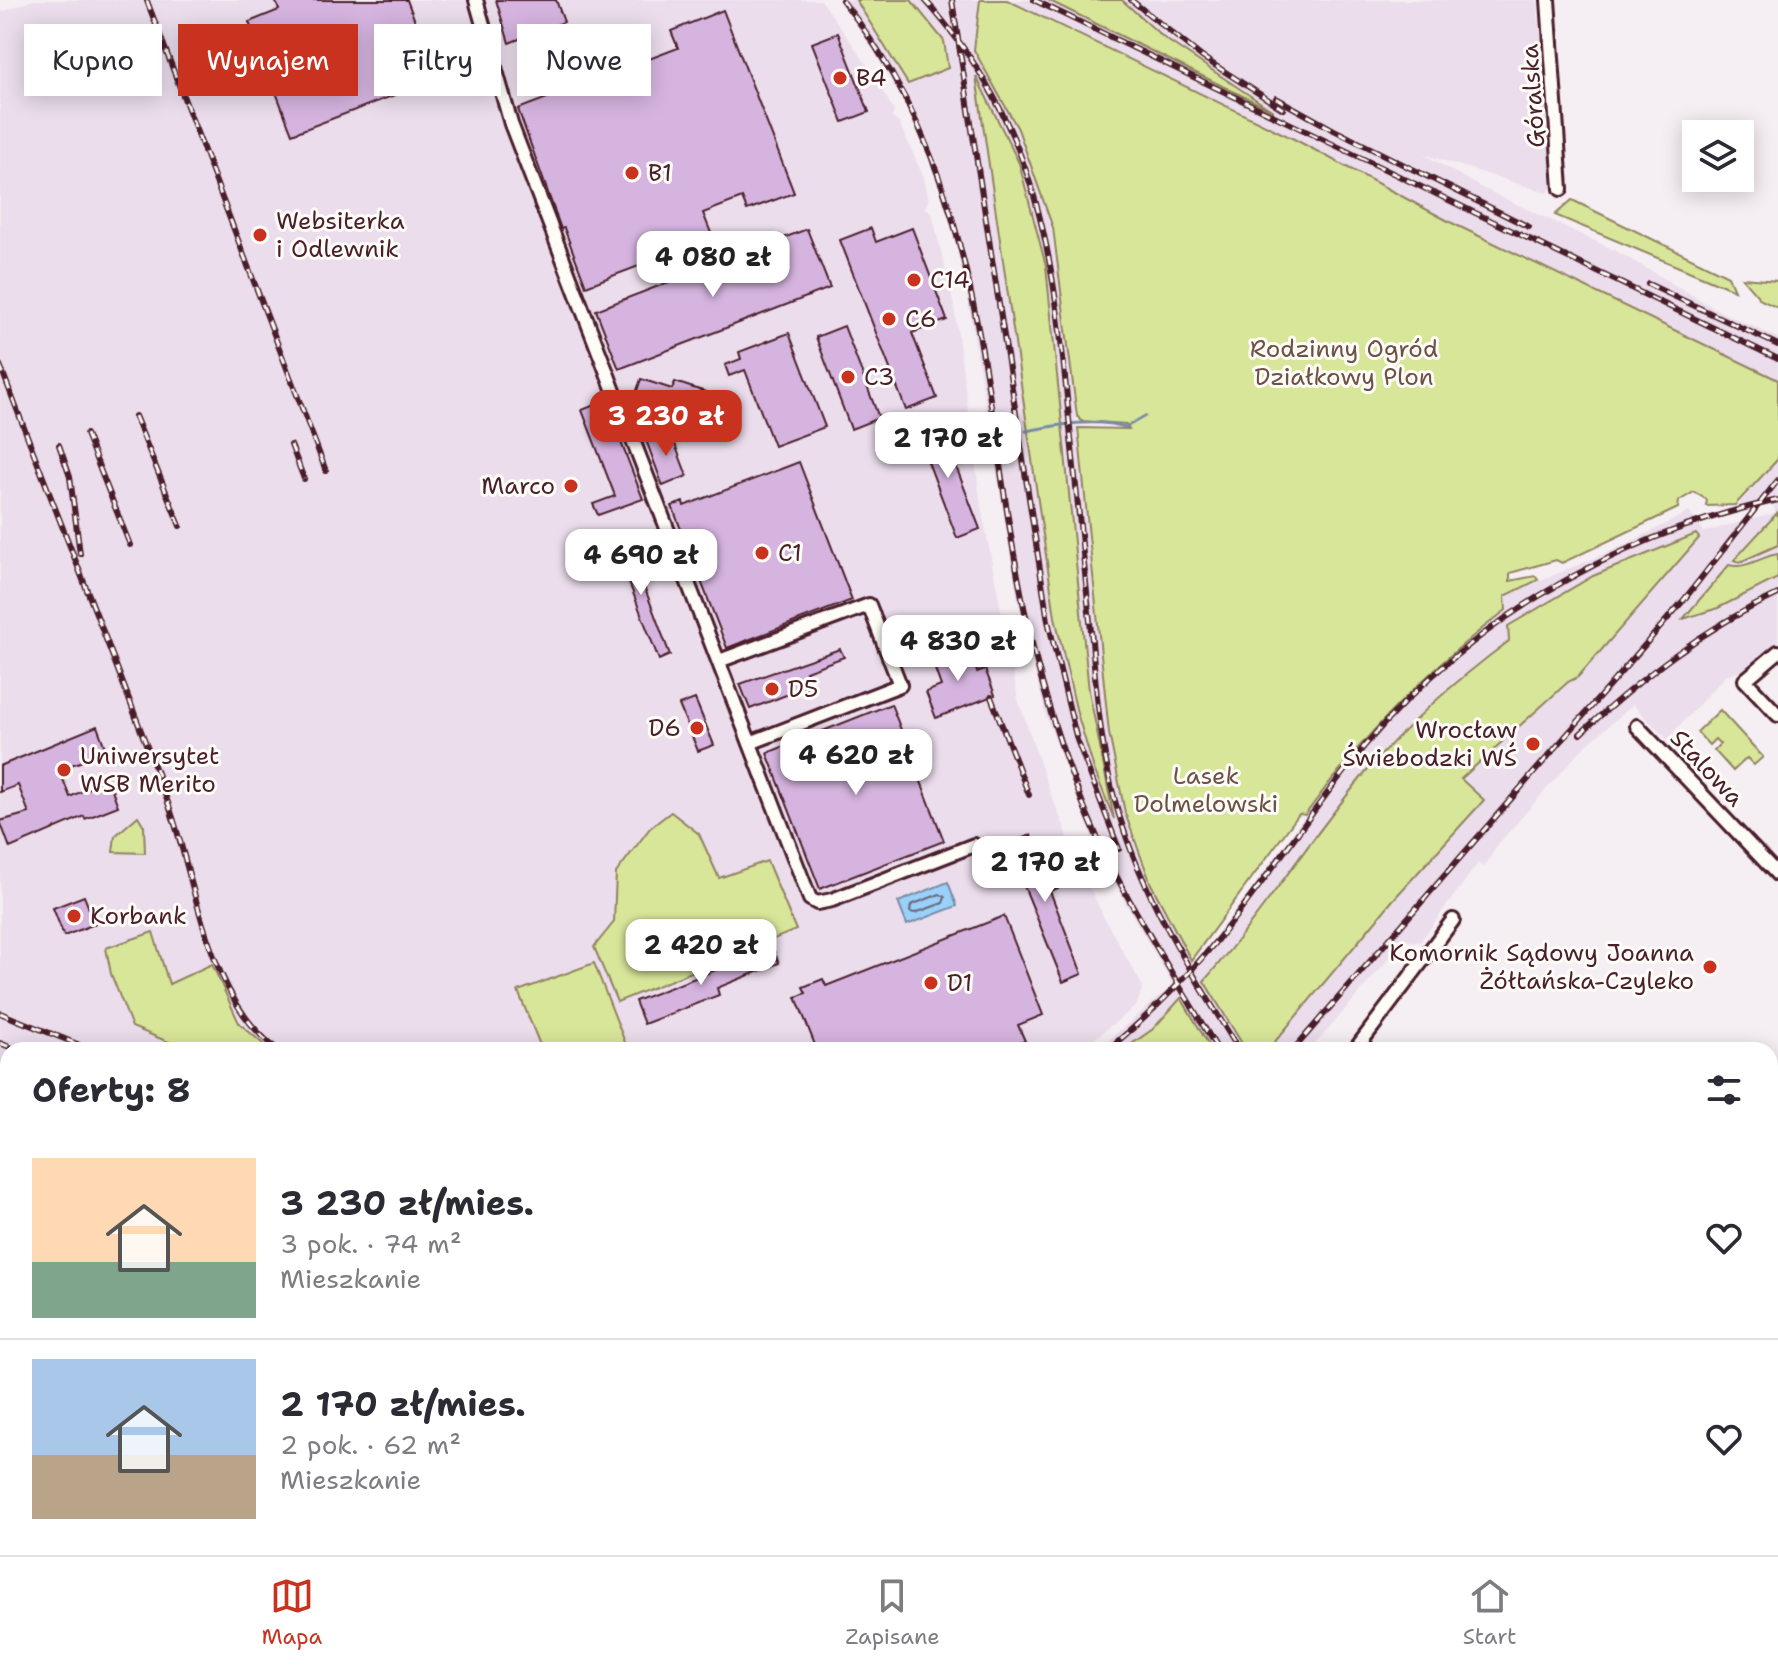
<!DOCTYPE html>
<html lang="pl">
<meta charset="utf-8">
<style>
:root{--surface:#fff;--page:#f2f2f3;--text:#2b2b33;--muted:#7c7c81;--line:#e1e1e2;--accent:#c8321e}
body{margin:0;font-family:"Shantell Sans",sans-serif;background:var(--page);color:var(--text);height:100vh;display:flex;flex-direction:column;font-size:30px;white-space:nowrap}
*{box-sizing:border-box;margin:0}
p{font-size:26px;color:var(--muted)}
.icon{flex:none;width:44px;height:44px;fill:none;stroke:currentColor;stroke-width:2;stroke-linecap:round;stroke-linejoin:round}
.map{position:relative;flex:1;overflow:hidden}
.drawer{position:absolute;left:0px;top:1042px;width:1778px;height:514px;display:flex;flex-direction:column;background:var(--surface);border-radius:24px 24px 0 0;box-shadow:0 4px 20px #0003}
.drawer>*{flex:none}
.banner{position:absolute;left:24px;top:24px;width:800px;height:72px;display:flex;gap:16px}
.controls{position:absolute;left:1682px;top:120px;display:grid;gap:16px}
.controls a{display:grid;place-items:center;width:72px;height:72px;border-radius:0px;background:var(--surface);box-shadow:0 4px 20px #0003;font-size:40px}
.price{position:absolute;translate:-50% -68px;padding:0 18px;border-radius:16px;background:#fff;color:#222;font-size:26px;line-height:52px;filter:drop-shadow(0 2px 4px #0008)}
.price::after{content:'';position:absolute;left:50%;top:48px;width:24px;height:18px;margin-left:-12px;background:inherit;clip-path:polygon(0 0,100% 0,50% 100%)}
.price.selected{background:var(--accent);color:#fff}
ul{padding:0;list-style:none}
li{display:flex;align-items:center;gap:24px;height:200px;padding:0 32px}
li+li{border-top:2px solid var(--line)}
li span{display:grid;place-items:center;flex:none;width:224px;height:160px;border-radius:0px;color:#555}
li>.icon{margin-inline-start:auto}
span .icon{width:96px;height:96px;fill:#fffc;stroke-width:1}
li b{font-size:34px}
h2{display:flex;justify-content:space-between;align-items:center;height:96px;padding:0 32px;font-size:34px}
.pill{padding:0 28px;border-radius:0px;background:var(--surface);box-shadow:0 4px 20px #0003;font-size:28px;line-height:72px}
.pill.selected{background:var(--accent);color:#fff}
.dock{display:flex;justify-content:space-around;align-items:center;height:112px;border-top:2px solid var(--line);background:var(--surface);font-size:22px;color:var(--muted)}
.dock a{display:grid;justify-items:center;gap:4px}
.dock .selected{color:var(--accent)}
.map>svg:first-child{display:block}
.built{fill:#ebddec}
.green{fill:#d8e699;stroke:#918262;stroke-width:2}
.water{fill:#99d1f8;stroke:#798aa6;stroke-width:2}
.lines{fill:none;stroke-linecap:round;stroke-linejoin:round}
.shore{stroke:#6a667d;stroke-width:2}
.stream{stroke:#798aa6;stroke-width:3}
.building{fill:#d5b4df;stroke:#4a1f2b;stroke-width:2}
.minor-casing{stroke:#4a1f2b;stroke-width:18}
.major-casing{stroke:#4a1f2b;stroke-width:22}
.minor{stroke:#fdfcf7;stroke-width:12}
.major{stroke:#fde080;stroke-width:16}
.tram{stroke:#4a1f2b;stroke-width:2}
.rail-casing{stroke:#4a1f2b;stroke-width:6}
.rail{stroke:#fdfcf7;stroke-width:3;stroke-dasharray:9;stroke-linecap:butt}
.poi-dot{fill:#c8321e;stroke:#fdfcf7;stroke-width:3}
.labels{text-anchor:middle;dominant-baseline:central;stroke-width:6;stroke-linejoin:round;paint-order:stroke}
.poi-label{font-size:24px;fill:#4a1f2b;stroke:#fdfcf7;text-anchor:start}
.street-label{font-size:24px;fill:#4a1f2b;stroke:#fdfcf7}
.park-label{font-size:24px;fill:#6e5146;stroke:#fdfcf7}
</style>
<div class="map">
<svg width="1778" height="1555" viewBox="0 0 1778 1555">
<rect width="100%" height="100%" fill="#f5eef2"/>
<filter id="ink" filterUnits="userSpaceOnUse"><feTurbulence type="fractalNoise" baseFrequency=".0125" numOctaves="2"/><feDisplacementMap in="SourceGraphic" scale="16" xChannelSelector="R" yChannelSelector="G"/><feConvolveMatrix kernelMatrix="1 2 1 2 8 2 1 2 1" color-interpolation-filters="sRGB"/></filter>
<g filter="url(#ink)">
<g class="built">
<polygon points="33,0 821,0 874,75 894,111 892,118 899,123 924,178 929,201 925,207 932,213 954,306 981,506 1018,699 1048,787 1080,866 1105,920 1143,987 1136,1006 1080,1050 628,1050 594,964 519,991 542,1050 8,1050 8,1093 0,1089 0,13"/>
<polygon points="839,0 899,0 944,41 911,0 980,0 978,35 1036,137 1064,309 1102,672 1151,884 1193,964 1235,915 1322,792 1370,733 1413,686 1459,645 1506,610 1504,596 1623,546 1689,512 1704,532 1775,513 1773,497 1737,506 1778,459 1778,647 1752,668 1726,675 1667,739 1633,705 1615,720 1580,751 1499,843 1484,867 1478,863 1420,942 1405,940 1310,1050 1268,1050 1432,856 1461,779 1568,682 1578,677 1699,537 1636,557 1593,576 1508,626 1510,640 1470,670 1398,736 1361,778 1275,894 1204,981 1246,1050 1212,1050 1181,998 1153,1029 1123,1050 1097,1050 1173,985 1122,897 1092,836 1046,716 1019,606 959,247 940,184 904,102 867,39"/>
<polygon points="1007,0 1060,0 1164,38 1122,0 1537,0 1555,183 1549,191 1548,193 1423,154 1480,187 1618,252 1721,312 1778,338 1778,380 1452,223 1294,139"/>
<polygon points="1772,1224 1778,1230 1778,1316 1770,1325"/>
<polygon points="847,1548 1357,1548 1365,1555 841,1555"/>
<polygon points="1466,1548 1551,1548 1553,1552 1550,1555 1474,1555"/>
</g>
<g class="green">
<polygon points="856,0 911,0 944,41 948,68 908,84"/>
<path d="M980 0H1007L1294 139 1452 223 1778 380V459L1735 505 1706 506 1707 500 1694 492 1679 501 1678 508 1562 563 1556 560 1510 573V581L1535 576 1538 580 1505 596 1506 610C1428 669 1362 736 1305 815L1299 814 1191 960 1151 884 1125 813 1109 733 1078 428 1129 429 1126 424 1082 421 1077 416 1053 228 1018 129 974 50Z"/>
<polygon points="1048,0 1122,0 1164,38 1273,111"/>
<polygon points="976,76 1019,163 1046,266 1089,691 1114,819 1094,769 1077,713 1055,617"/>
<polygon points="1572,200 1728,276 1734,290 1555,215"/>
<polygon points="1742,278 1778,281 1778,308 1761,300"/>
<polygon points="1778,512 1778,545 1740,562 1734,560"/>
<path d="M1696 534 1699 538 1578 677 1568 682 1461 779 1484 800 1393 900 1268 1050H1246L1204 981C1261 916 1306 844 1361 778 1405 725 1455 681 1509 641L1508 626 1593 576Z"/>
<path d="M1778 554V578L1718 608 1683 619 1729 565C1745 570 1762 556 1778 554Z"/>
<polygon points="1720,710 1763,757 1754,765 1747,758 1733,771 1714,750 1720,744 1715,739 1709,745 1697,732"/>
<polygon points="671,812 699,834 719,878 767,861 796,930 617,1002 594,947 614,922 616,873 650,828"/>
<polygon points="138,816 144,826 145,853 113,852 115,836"/>
<polygon points="153,932 169,984 212,964 239,1023 270,1050 188,1050 132,1027 111,974 106,948"/>
<polygon points="594,963 628,1050 542,1050 518,991"/>
<polygon points="1181,998 1212,1050 1130,1050 1129,1046 1153,1029"/>
<polygon points="0,1089 8,1093 8,1548 814,1548 808,1555 0,1555"/>
</g>
<polygon class="water" points="948,882 957,906 907,925 898,902"/>
<g class="lines">
<polygon class="shore" points="940,894 945,897 943,903 915,913 910,912 911,905"/>
<g class="stream">
<path d="M1026 431C1058 425 1094 418 1126 427L1145 416"/>
<polyline points="999,433 1004,433"/>
<polyline points="981,435 993,434"/>
</g>
</g>
<g class="building">
<polygon points="275,0 407,0 437,79 292,134 249,22 279,10"/>
<polygon points="496,0 556,0 564,22 509,43"/>
<polygon points="723,10 794,193 747,210 742,198 703,213 713,238 586,286 564,228 561,229 518,109 678,48 671,31"/>
<polygon points="838,33 869,112 843,122 812,43"/>
<polygon points="871,228 876,242 912,228 947,320 912,333 937,398 906,410 840,240"/>
<polygon points="807,229 830,288 619,369 596,310"/>
<polygon points="844,326 879,418 851,429 816,337"/>
<polygon points="789,333 825,427 774,446 745,370 729,376 725,365 741,359 739,352"/>
<polygon points="641,379 672,389 675,382 727,399 718,426 634,399"/>
<polygon points="605,401 643,499 598,515 593,504 615,496 582,410"/>
<polygon points="939,422 980,529 957,538 916,430"/>
<polygon points="670,431 687,476 663,486 646,440"/>
<polygon points="799,462 852,600 727,648 672,506 683,502 684,506"/>
<polygon points="625,536 670,655 659,660 613,541"/>
<polygon points="967,645 977,672 985,669 995,695 936,718 926,692 941,686 931,658"/>
<polygon points="840,649 844,657 806,671 812,685 750,709 740,684"/>
<polygon points="695,699 714,745 698,751 679,705"/>
<polygon points="891,704 944,841 820,889 767,753"/>
<polygon points="97,726 107,753 59,769 70,797 108,779 118,806 85,819 84,816 10,848 0,821 29,813 18,785 0,792 0,766"/>
<polygon points="1031,835 1038,860 1046,857 1058,888 1050,891 1082,974 1063,982 1007,844"/>
<polygon points="84,896 95,924 64,936 53,908"/>
<polygon points="1004,916 1043,1015 1018,1025 1025,1041 1001,1050 817,1050 796,997 806,993 803,987 823,979 826,986"/>
<polygon points="773,948 779,963 717,988 719,995 644,1024 635,1001"/>
</g>
<g class="lines">
<defs>
<g id="minor">
<polyline points="476,0 511,124 810,899 817,903 832,900 974,845"/>
<polyline points="1548,0 1561,189"/>
<polyline points="1778,652 1745,680 1778,715"/>
<polyline points="719,661 869,605 900,685 750,743"/>
<polyline points="1637,726 1778,875"/>
<polyline points="1355,1050 1453,920"/>
<polyline points="1770,1114 1778,1109"/>
<polyline points="1770,1204 1778,1217"/>
<polyline points="1674,1548 1679,1555"/>
</g>
<g id="major">
<polyline points="1770,1349 1778,1340"/>
<polyline points="1770,1376 1778,1367"/>
<polyline points="1580,1555 1587,1548"/>
</g>
</defs>
<use href="#minor" class="minor-casing"/>
<use href="#major" class="major-casing"/>
<use href="#minor" class="minor"/>
<use href="#major" class="major"/>
<g class="tram">
<polyline points="1770,1364 1778,1356"/>
<polyline points="1583,1555 1589,1548"/>
</g>
<defs>
<g id="rail">
<path d="M842 0C996 193 979 425 1034 652 1052 724 1076 795 1109 862 1142 926 1181 988 1218 1050"/>
<path d="M925 0C1039 127 1054 257 1069 419 1077 493 1084 567 1092 641 1096 689 1100 738 1111 785 1134 884 1187 964 1239 1050"/>
<polyline points="952,0 1048,621 1077,740 1119,849"/>
<polyline points="1034,0 1778,359"/>
<polyline points="1131,0 1202,57 1283,109"/>
<polyline points="147,1 326,471"/>
<polyline points="1276,98 1334,130 1529,227"/>
<polyline points="1648,284 1778,345"/>
<path d="M0 365C55 510 113 654 167 800 196 878 206 998 278 1050"/>
<polyline points="135,416 180,526"/>
<polyline points="86,434 130,545"/>
<polyline points="59,445 70,477 80,554"/>
<polyline points="291,445 304,479"/>
<polyline points="991,697 1029,795"/>
<path d="M1580 734C1641 678 1702 629 1778 594"/>
<polyline points="0,1013 92,1050"/>
<polyline points="0,1043 17,1050"/>
<path d="M1107 1050C1211 967 1266 872 1345 770 1453 631 1607 537 1778 500"/>
<polyline points="1293,1050 1683,601 1778,480"/>
<polyline points="0,1072 8,1076"/>
<polyline points="1500,1548 1507,1555"/>
<polyline points="1525,1548 1532,1555"/>
<polyline points="1545,1548 1550,1555"/>
<polyline points="855,1555 861,1548"/>
</g>
</defs>
<use href="#rail" class="rail-casing"/>
<use href="#rail" class="rail"/>
</g>
</g>
<g class="poi-dot">
<circle cx="840" cy="78" r="8"/>
<circle cx="632" cy="173" r="8"/>
<circle cx="260" cy="235" r="8"/>
<circle cx="914" cy="280" r="8"/>
<circle cx="889" cy="319" r="8"/>
<circle cx="848" cy="377" r="8"/>
<circle cx="571" cy="486" r="8"/>
<circle cx="762" cy="553" r="8"/>
<circle cx="772" cy="689" r="8"/>
<circle cx="697" cy="728" r="8"/>
<circle cx="1533" cy="744" r="8"/>
<circle cx="64" cy="770" r="8"/>
<circle cx="74" cy="916" r="8"/>
<circle cx="1710" cy="967" r="8"/>
<circle cx="931" cy="983" r="8"/>
</g>
<g class="labels">
<g class="poi-label">
<text x="856" y="78">B4</text>
<text x="648" y="173">B1</text>
<text x="276" y="221">Websiterka<tspan x="276" dy="28">i Odlewnik</tspan></text>
<text x="930" y="280">C14</text>
<text x="905" y="319">C6</text>
<text x="864" y="377">C3</text>
<text x="555" y="486" text-anchor="end">Marco</text>
<text x="778" y="553">C1</text>
<text x="788" y="689">D5</text>
<text x="681" y="728" text-anchor="end">D6</text>
<text x="1517" y="730" text-anchor="end">Wrocław<tspan x="1517" dy="28">Świebodzki WŚ</tspan></text>
<text x="80" y="756">Uniwersytet<tspan x="80" dy="28">WSB Merito</tspan></text>
<text x="90" y="916">Korbank</text>
<text x="1694" y="953" text-anchor="end">Komornik Sądowy Joanna<tspan x="1694" dy="28">Żółtańska-Czyleko</tspan></text>
<text x="947" y="983">D1</text>
</g>
<g class="street-label">
<text transform="translate(1533 96) rotate(-94)">Góralska</text>
<text transform="translate(1707 768) rotate(47)">Stalowa</text>
</g>
<g class="park-label">
<text x="1344" y="349">Rodzinny Ogród<tspan x="1344" dy="28">Działkowy Plon</tspan></text>
<text x="1206" y="776">Lasek<tspan x="1206" dy="28">Dolmelowski</tspan></text>
</g>
</g>
</svg>
<div class="controls">
<a><svg class="icon" aria-label="layers" viewBox="0 0 24 24"><path d="M12 4l9 5-9 5-9-5zM3 14l9 5 9-5"/></svg></a>
</div>
<b class="price" style="left:713px;top:299px">4 080 zł</b>
<b class="price selected" style="left:666px;top:458px">3 230 zł</b>
<b class="price" style="left:948px;top:480px">2 170 zł</b>
<b class="price" style="left:641px;top:597px">4 690 zł</b>
<b class="price" style="left:958px;top:683px">4 830 zł</b>
<b class="price" style="left:856px;top:797px">4 620 zł</b>
<b class="price" style="left:1045px;top:904px">2 170 zł</b>
<b class="price" style="left:701px;top:987px">2 420 zł</b>
<div class="banner">
<a class="pill">Kupno</a>
<a class="pill selected">Wynajem</a>
<a class="pill">Filtry</a>
<a class="pill">Nowe</a>
</div>
<section class="drawer">
<h2>Oferty: 8<svg class="icon" aria-label="filters" viewBox="0 0 24 24"><path d="M4 7h16M4 17h16"/><circle cx="9" cy="7" r="2"/><circle cx="15" cy="17" r="2"/></svg></h2>
<ul>
<li><span style="background:linear-gradient(#ffd9b3 65%,#7fa58c 0)"><svg class="icon" aria-label="home" viewBox="0 0 24 24"><path d="M3 11l9-7 9 7M6 9v11h12V9"/></svg></span><div><b>3 230 zł/mies.</b><p>3 pok. · 74 m²</p><p>Mieszkanie</p></div><svg class="icon" aria-label="heart" viewBox="0 0 24 24"><path d="M12 20l-8-8c-3-5 5-10 8-4 3-6 11-1 8 4z"/></svg></li>
<li><span style="background:linear-gradient(#a9c7e8 60%,#b9a48a 0)"><svg class="icon" aria-label="home" viewBox="0 0 24 24"><path d="M3 11l9-7 9 7M6 9v11h12V9"/></svg></span><div><b>2 170 zł/mies.</b><p>2 pok. · 62 m²</p><p>Mieszkanie</p></div><svg class="icon" aria-label="heart" viewBox="0 0 24 24"><path d="M12 20l-8-8c-3-5 5-10 8-4 3-6 11-1 8 4z"/></svg></li>
</ul>
</section>
</div>
<nav class="dock">
<a class="selected"><svg class="icon" aria-label="map" viewBox="0 0 24 24"><path d="M3 6l6-2 6 2 6-2v14l-6 2-6-2-6 2zM9 4v14M15 6v14"/></svg>Mapa</a>
<a><svg class="icon" aria-label="saved" viewBox="0 0 24 24"><path d="M7 4h10v16l-5-4-5 4z"/></svg>Zapisane</a>
<a><svg class="icon" aria-label="home" viewBox="0 0 24 24"><path d="M3 11l9-7 9 7M6 9v11h12V9"/></svg>Start</a>
</nav>
